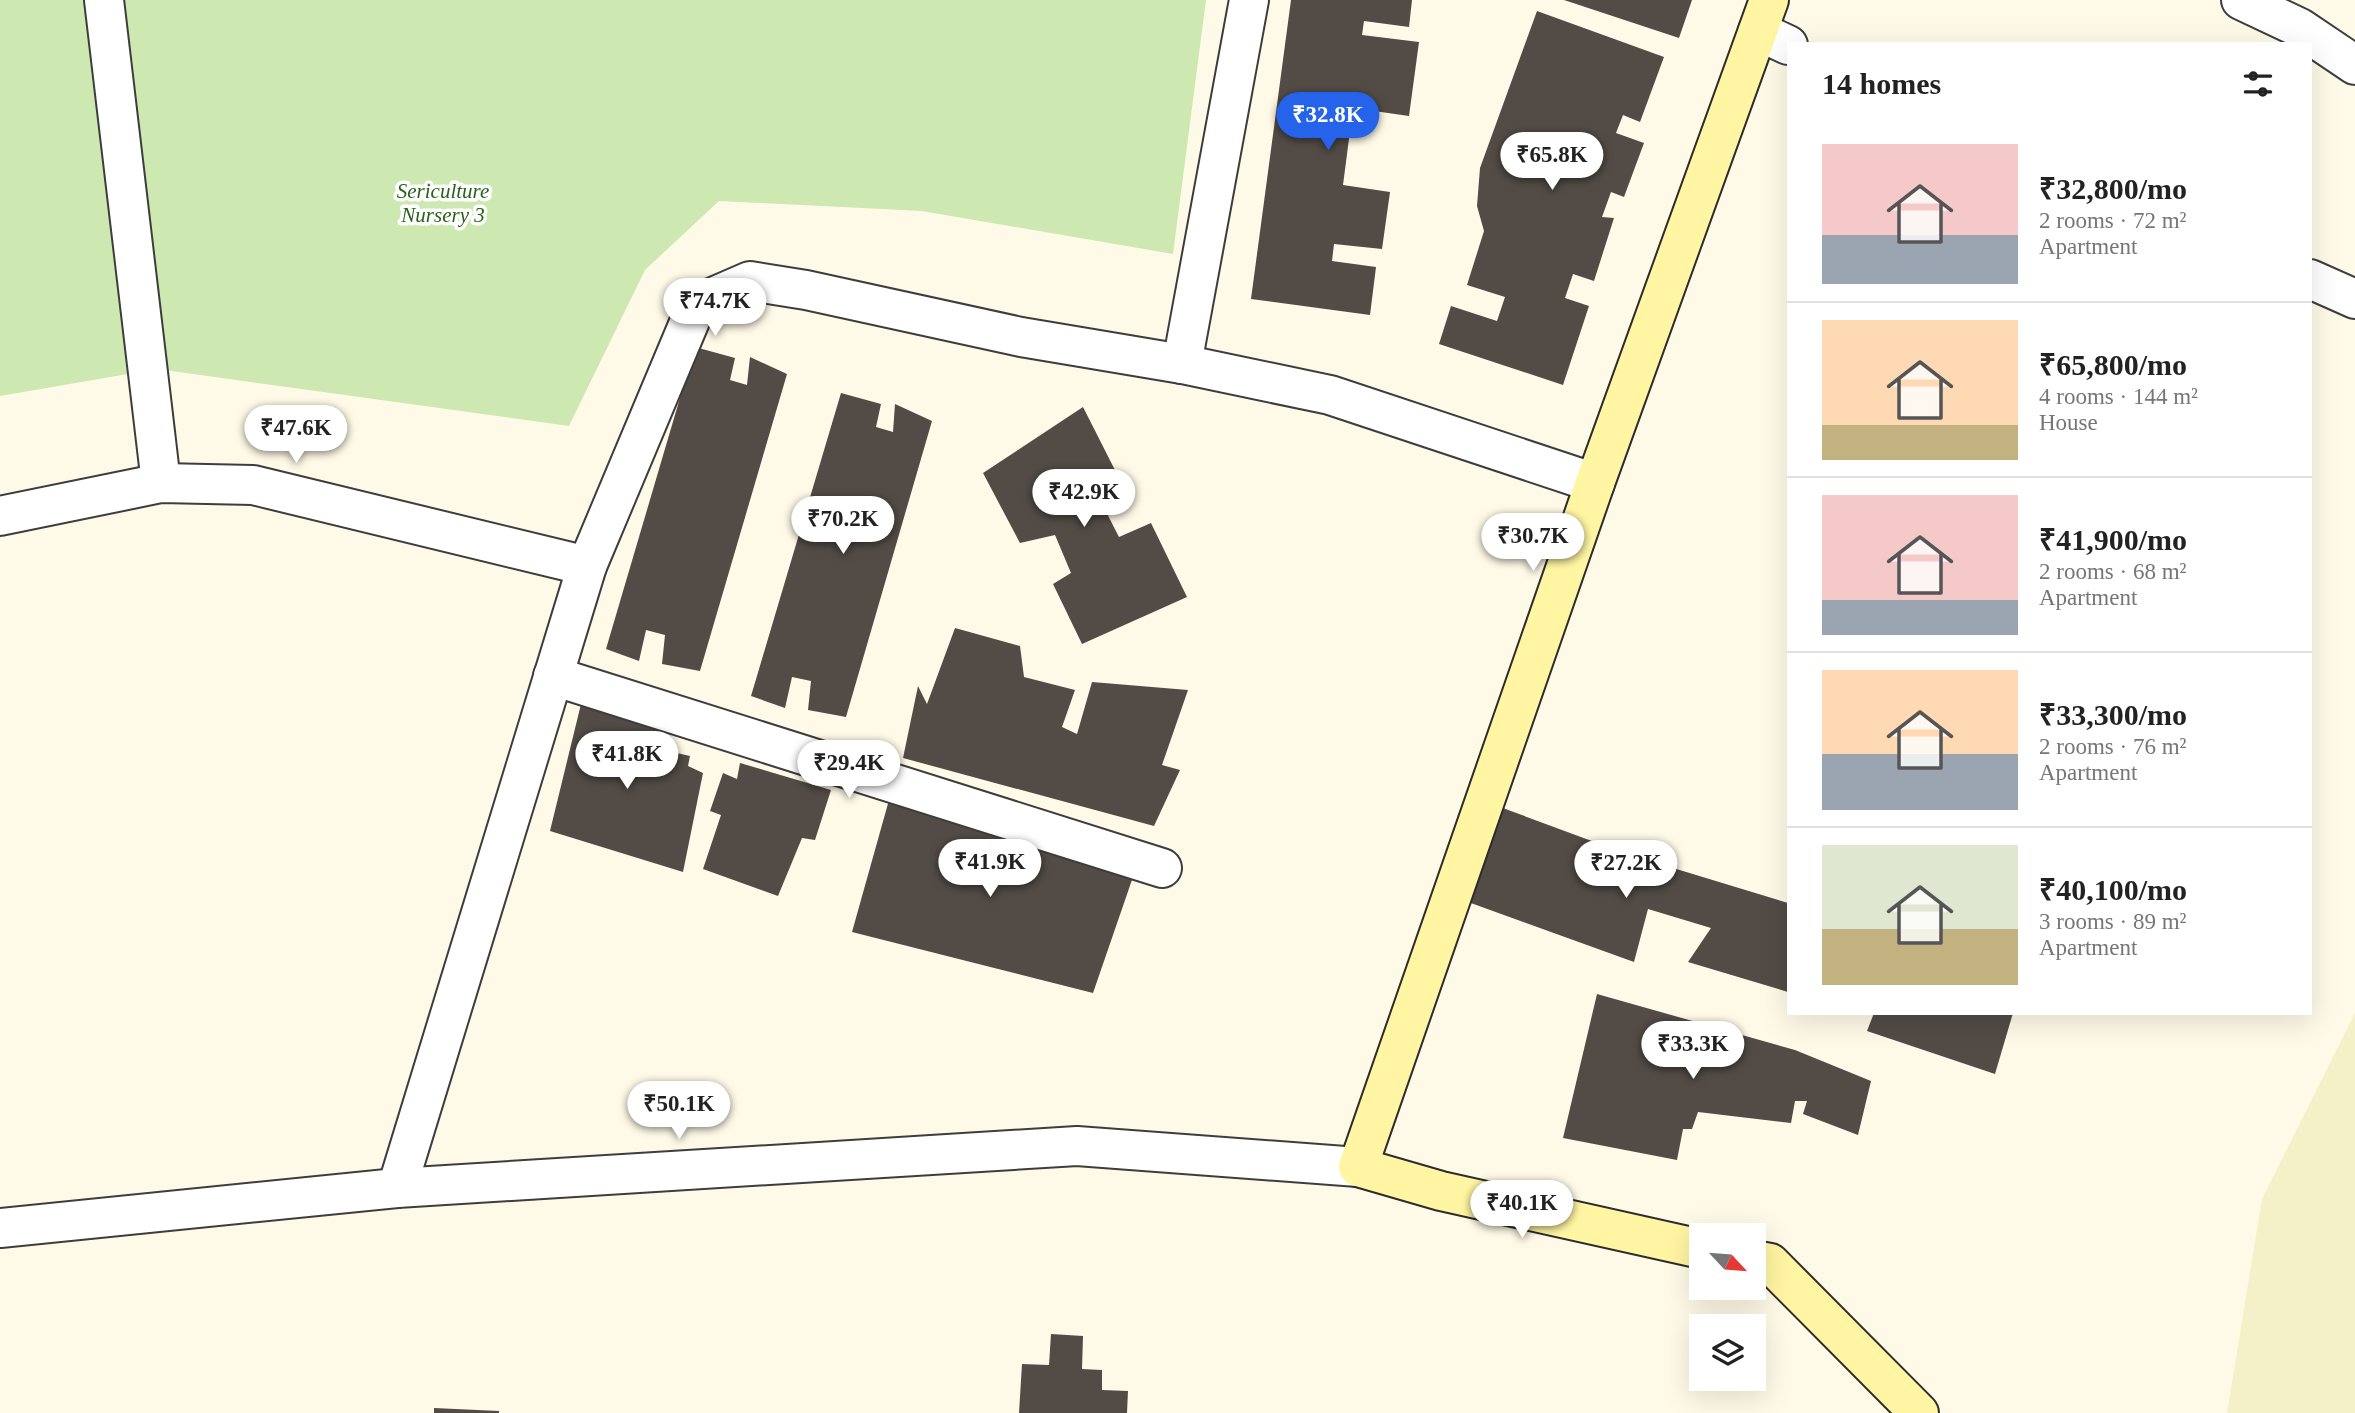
<!DOCTYPE html>
<meta charset="utf-8">
<style>
:root{--surface:#fff;--page:#f6f6f6;--text:#222;--muted:#767676;--line:#e0e0e0;--accent:#2563eb}
body{margin:0;font-family:"Times New Roman",serif;background:var(--page);color:var(--text);height:100vh;display:flex;flex-direction:column;font-size:26px;white-space:nowrap}
*{box-sizing:border-box;margin:0}
p{font-size:23px;color:var(--muted)}
.icon{flex:none;width:38px;height:38px;fill:none;stroke:currentColor;stroke-width:2;stroke-linecap:round;stroke-linejoin:round}
.map{position:relative;flex:1;overflow:hidden}
.details{position:absolute;left:1787px;top:42px;width:525px;height:973px;display:flex;flex-direction:column;background:var(--surface);border-radius:0px;box-shadow:0 7px 28px #0002}
.details>*{flex:none}
.needle{width:46px;rotate:116deg}
.buttons{position:absolute;left:1689px;top:1223px;display:grid;gap:14px}
.buttons a{display:grid;place-items:center;width:77px;height:77px;border-radius:0px;background:var(--surface);box-shadow:0 7px 28px #0002;font-size:35px}
.price{position:absolute;translate:-50% -60px;padding:0 16px;border-radius:24px;background:#fff;color:#222;font-size:23px;line-height:46px;filter:drop-shadow(0 2px 4px #0008)}
.price::after{content:'';position:absolute;left:50%;top:42px;width:21px;height:16px;margin-left:-10px;background:inherit;clip-path:polygon(0 0,100% 0,50% 100%)}
.price.active{background:var(--accent);color:#fff}
ul{padding:0;list-style:none}
li{display:flex;align-items:center;gap:21px;height:175px;padding:0 35px}
li+li{border-top:2px solid var(--line)}
li span{display:grid;place-items:center;flex:none;width:196px;height:140px;border-radius:0px;color:#555}
li>.icon{margin-inline-start:auto}
span .icon{width:84px;height:84px;fill:#fffc;stroke-width:1}
li b{font-size:30px}
h2{display:flex;justify-content:space-between;align-items:center;height:84px;padding:0 35px;font-size:30px}
.map>svg:first-child{display:block}
.farmland{fill:#f4f0c8}
.green{fill:#cee8b1}
.building{fill:#524b46}
.lines{fill:none;stroke-linecap:round;stroke-linejoin:round}
.street-casing{stroke:#3d3d3d;stroke-width:42}
.secondary-casing{stroke:#2c2c2c;stroke-width:42}
.street{stroke:#fff;stroke-width:38}
.secondary{stroke:#fff5a2;stroke-width:38}
.labels{text-anchor:middle;dominant-baseline:central;stroke-width:7;stroke-linejoin:round;paint-order:stroke}
.park-label{font-size:21px;font-style:italic;fill:#29611b;stroke:#fff}
</style>
<div class="map">
<svg width="2355" height="1413" viewBox="0 0 2355 1413">
<rect width="100%" height="100%" fill="#fffae7"/>
<polygon class="farmland" points="2355,1013 2355,1413 2227,1413 2262,1199"/>
<polygon class="green" points="0,0 1206,0 1173,254 922,211 719,201 645,270 569,426 157,369 0,396"/>
<g class="building">
<polygon points="1291,0 1412,0 1409,27 1364,21 1362,35 1419,42 1409,116 1353,108 1343,185 1390,192 1382,249 1334,244 1332,261 1376,267 1370,315 1251,299"/>
<polygon points="1564,0 1692,0 1679,38"/>
<polygon points="1537,11 1664,57 1640,122 1623,115 1616,133 1644,143 1624,197 1611,192 1602,217 1614,218 1594,281 1573,274 1565,298 1589,306 1563,385 1439,344 1451,306 1497,321 1505,297 1467,285 1484,231 1477,206 1480,168"/>
<polygon points="695,347 735,358 730,380 747,385 750,357 787,374 700,671 662,664 665,635 646,630 639,661 606,649"/>
<polygon points="841,393 881,404 876,427 893,432 895,404 932,421 846,717 808,710 811,681 792,677 785,708 751,696"/>
<polygon points="1083,407 1119,478 1096,492 1119,537 1151,523 1187,597 1082,644 1053,584 1071,573 1055,535 1020,543 983,473"/>
<polygon points="955,628 1020,646 1024,677 1075,690 1062,727 1077,734 1092,682 1188,690 1162,765 1180,770 1154,826 903,758 918,686 927,704"/>
<polygon points="581,704 659,730 655,748 690,756 688,766 703,773 683,872 550,831"/>
<polygon points="740,763 831,790 815,840 802,838 778,896 703,869 721,815 710,811 723,773 737,779"/>
<polygon points="889,800 1134,874 1093,993 852,932"/>
<polygon points="1500,807 1627,854 1788,903 1788,992 1688,962 1711,928 1648,909 1634,962 1468,902"/>
<polygon points="1597,994 1795,1050 1871,1081 1858,1135 1803,1114 1807,1101 1795,1101 1791,1123 1698,1112 1692,1129 1683,1129 1677,1160 1563,1138"/>
<polygon points="1874,1013 2013,1013 1995,1074 1867,1031"/>
<polygon points="1051,1334 1083,1336 1082,1369 1102,1370 1102,1390 1128,1391 1127,1413 1019,1413 1022,1364 1049,1365"/>
<polygon points="434,1408 499,1411 499,1413 434,1413"/>
</g>
<g class="lines">
<defs>
<g id="street">
<polyline points="104,0 161,483"/>
<polyline points="2241,0 2300,28 2355,65"/>
<polyline points="1758,31 1788,45"/>
<polyline points="2310,279 2355,299"/>
<polyline points="1182,364 1249,0"/>
<polyline points="0,516 161,483 253,485 587,566"/>
<polyline points="553,676 1162,868"/>
<polyline points="397,1188 587,566 697,304 750,281 806,290 1021,337 1182,364 1330,395 1595,483"/>
<polyline points="0,1228 397,1188 1077,1146 1358,1167"/>
</g>
<g id="secondary">
<polyline points="1701,1249 1441,1191 1358,1167 1595,483 1769,0"/>
<polyline points="1754,1260 1770,1263 1919,1413"/>
</g>
</defs>
<use href="#street" class="street-casing"/>
<use href="#secondary" class="secondary-casing"/>
<use href="#street" class="street"/>
<use href="#secondary" class="secondary"/>
</g>
<g class="labels">
<g class="park-label">
<text x="443" y="191">Sericulture<tspan x="443" dy="24">Nursery 3</tspan></text>
</g>
</g>
</svg>
<div class="buttons">
<a><svg class="needle" viewBox="-14 -14 28 28"><path d="M0-13l5 13h-10z" fill="#e53935"/><path d="M0 13l5-13h-10z" fill="#767676"/></svg></a>
<a><svg class="icon" aria-label="layers" viewBox="0 0 24 24"><path d="M12 4l9 5-9 5-9-5zM3 14l9 5 9-5"/></svg></a>
</div>
<b class="price active" style="left:1328px;top:152px">₹32.8K</b>
<b class="price" style="left:1552px;top:192px">₹65.8K</b>
<b class="price" style="left:715px;top:338px">₹74.7K</b>
<b class="price" style="left:296px;top:465px">₹47.6K</b>
<b class="price" style="left:1084px;top:529px">₹42.9K</b>
<b class="price" style="left:843px;top:556px">₹70.2K</b>
<b class="price" style="left:1533px;top:573px">₹30.7K</b>
<b class="price" style="left:627px;top:791px">₹41.8K</b>
<b class="price" style="left:849px;top:800px">₹29.4K</b>
<b class="price" style="left:990px;top:899px">₹41.9K</b>
<b class="price" style="left:1626px;top:900px">₹27.2K</b>
<b class="price" style="left:1693px;top:1081px">₹33.3K</b>
<b class="price" style="left:679px;top:1141px">₹50.1K</b>
<b class="price" style="left:1522px;top:1240px">₹40.1K</b>
<section class="details">
<h2>14 homes<svg class="icon" aria-label="filters" viewBox="0 0 24 24"><path d="M4 7h16M4 17h16"/><circle cx="9" cy="7" r="2"/><circle cx="15" cy="17" r="2"/></svg></h2>
<ul>
<li><span style="background:linear-gradient(#f6c9c9 65%,#9aa5b1 0)"><svg class="icon" aria-label="home" viewBox="0 0 24 24"><path d="M3 11l9-7 9 7M6 9v11h12V9"/></svg></span><div><b>₹32,800/mo</b><p>2 rooms · 72 m²</p><p>Apartment</p></div></li>
<li><span style="background:linear-gradient(#ffd9b3 75%,#c2b280 0)"><svg class="icon" aria-label="home" viewBox="0 0 24 24"><path d="M3 11l9-7 9 7M6 9v11h12V9"/></svg></span><div><b>₹65,800/mo</b><p>4 rooms · 144 m²</p><p>House</p></div></li>
<li><span style="background:linear-gradient(#f6c9c9 75%,#9aa5b1 0)"><svg class="icon" aria-label="home" viewBox="0 0 24 24"><path d="M3 11l9-7 9 7M6 9v11h12V9"/></svg></span><div><b>₹41,900/mo</b><p>2 rooms · 68 m²</p><p>Apartment</p></div></li>
<li><span style="background:linear-gradient(#ffd9b3 60%,#9aa5b1 0)"><svg class="icon" aria-label="home" viewBox="0 0 24 24"><path d="M3 11l9-7 9 7M6 9v11h12V9"/></svg></span><div><b>₹33,300/mo</b><p>2 rooms · 76 m²</p><p>Apartment</p></div></li>
<li><span style="background:linear-gradient(#dfe7d0 60%,#c2b280 0)"><svg class="icon" aria-label="home" viewBox="0 0 24 24"><path d="M3 11l9-7 9 7M6 9v11h12V9"/></svg></span><div><b>₹40,100/mo</b><p>3 rooms · 89 m²</p><p>Apartment</p></div></li>
</ul>
</section>
</div>
